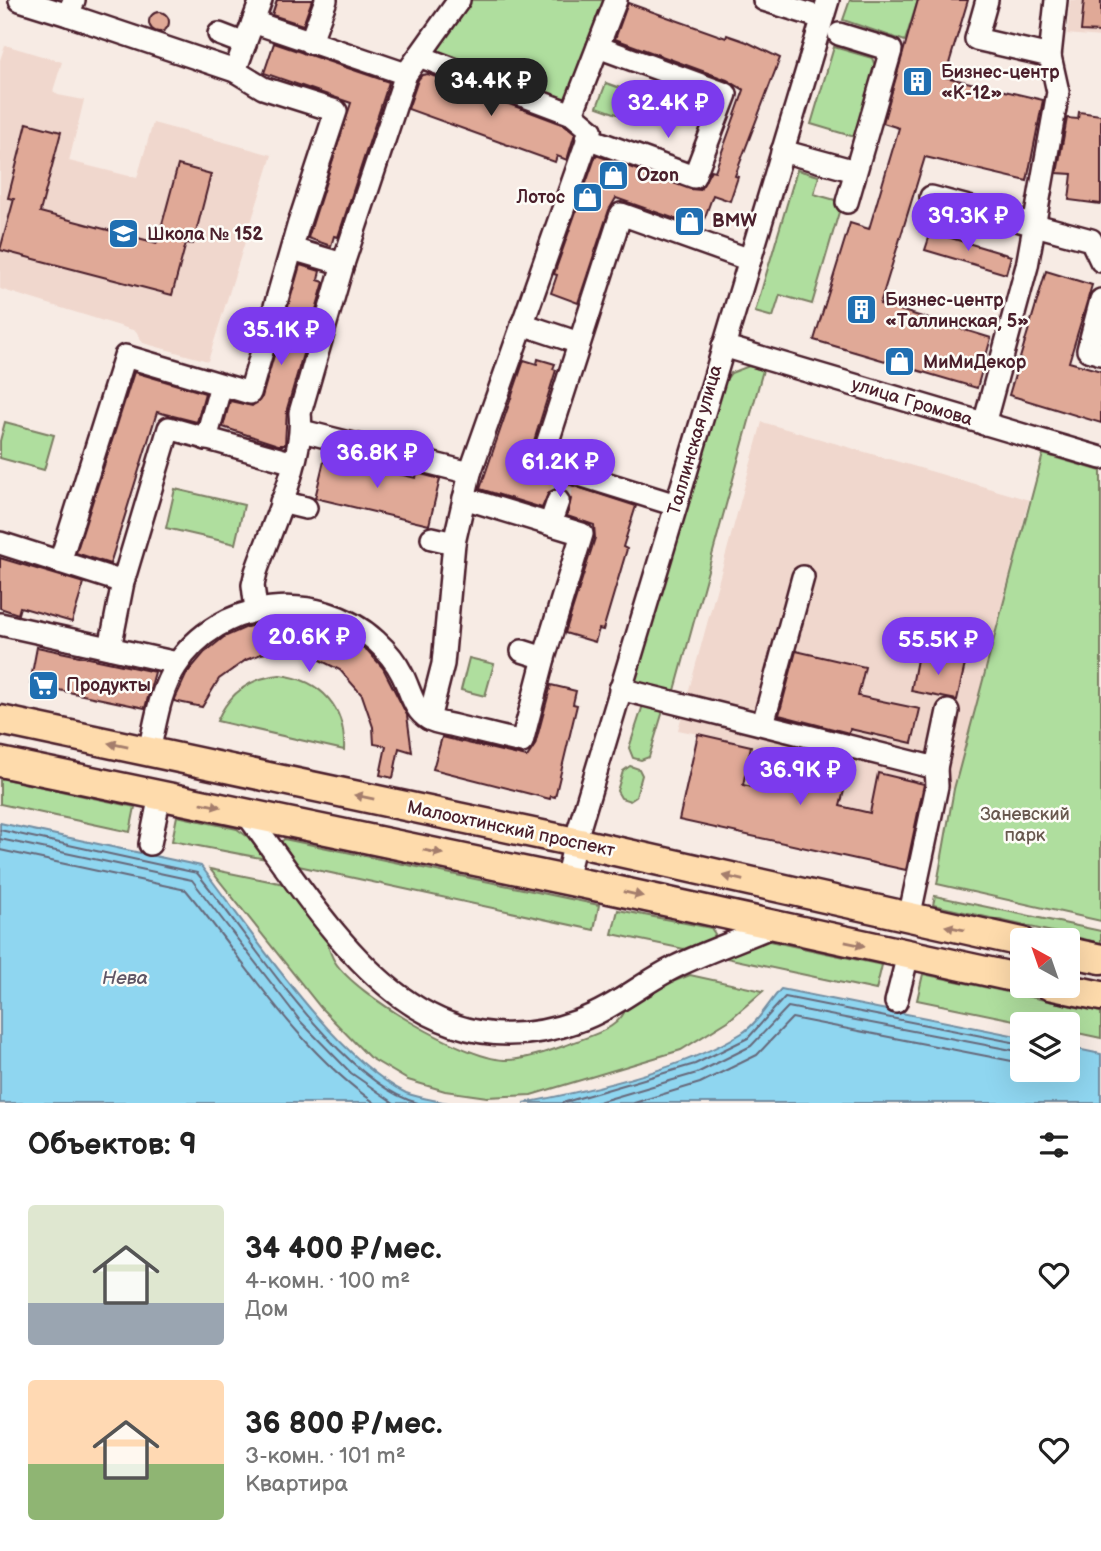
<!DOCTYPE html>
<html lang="ru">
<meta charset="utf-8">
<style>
:root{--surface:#fff;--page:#f2f2f2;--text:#222;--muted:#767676;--accent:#7c3aed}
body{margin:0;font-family:"Balsamiq Sans",sans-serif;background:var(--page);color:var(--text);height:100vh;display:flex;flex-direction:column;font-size:26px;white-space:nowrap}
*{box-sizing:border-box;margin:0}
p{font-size:23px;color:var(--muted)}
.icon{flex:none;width:38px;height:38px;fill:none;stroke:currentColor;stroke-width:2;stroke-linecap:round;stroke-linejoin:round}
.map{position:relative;height:1103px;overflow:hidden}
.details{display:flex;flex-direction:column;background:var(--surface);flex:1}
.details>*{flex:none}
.needle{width:46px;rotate:320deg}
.tools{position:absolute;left:1010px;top:928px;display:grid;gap:14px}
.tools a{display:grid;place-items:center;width:70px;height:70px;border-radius:7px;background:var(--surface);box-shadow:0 7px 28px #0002;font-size:35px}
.price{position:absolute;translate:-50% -60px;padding:0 16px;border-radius:24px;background:var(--accent);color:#fff;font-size:23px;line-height:46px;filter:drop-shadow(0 2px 4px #0008)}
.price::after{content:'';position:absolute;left:50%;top:42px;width:21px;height:16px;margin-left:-10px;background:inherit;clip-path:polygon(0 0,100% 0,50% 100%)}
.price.selected{background:#222;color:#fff}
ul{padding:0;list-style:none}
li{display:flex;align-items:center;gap:21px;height:175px;padding:0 28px}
li span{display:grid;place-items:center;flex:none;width:196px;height:140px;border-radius:7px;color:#555}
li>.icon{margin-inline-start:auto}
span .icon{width:84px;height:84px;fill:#fffc;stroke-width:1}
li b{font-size:30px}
h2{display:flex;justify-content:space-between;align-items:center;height:84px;padding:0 28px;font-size:30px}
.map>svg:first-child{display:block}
.built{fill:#f0d7cd}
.green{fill:#afde9e;stroke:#7c7e64;stroke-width:2}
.water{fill:#8fd6f0;stroke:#738da1;stroke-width:2}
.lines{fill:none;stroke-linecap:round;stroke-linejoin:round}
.shore{stroke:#66687a;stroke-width:2}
.building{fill:#e0a997;stroke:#4a1f2b;stroke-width:2}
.minor-tunnel{stroke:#d4c2bf;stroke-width:21;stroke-dasharray:21 10;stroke-linecap:butt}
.minor-casing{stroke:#4a1f2b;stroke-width:26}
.major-casing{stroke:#4a1f2b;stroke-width:33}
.minor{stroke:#fdfcf7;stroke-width:21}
.major{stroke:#fedbac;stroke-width:28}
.oneway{fill:#a47d6c}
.labels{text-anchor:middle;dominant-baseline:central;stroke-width:5;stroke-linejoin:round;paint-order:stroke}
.poi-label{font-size:18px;font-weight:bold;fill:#4a1f2b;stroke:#fdfcf7;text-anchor:start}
.street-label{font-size:18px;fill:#4a1f2b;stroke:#fdfcf7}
.park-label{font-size:18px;fill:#68584e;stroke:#fdfcf7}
.water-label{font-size:19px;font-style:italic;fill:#5f5666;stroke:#fdfcf7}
</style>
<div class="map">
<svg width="1101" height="1103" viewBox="0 0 1101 1103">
<rect width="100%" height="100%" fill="#f7ebe4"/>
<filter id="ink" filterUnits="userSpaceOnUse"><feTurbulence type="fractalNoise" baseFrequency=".0143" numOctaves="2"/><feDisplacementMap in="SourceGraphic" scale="14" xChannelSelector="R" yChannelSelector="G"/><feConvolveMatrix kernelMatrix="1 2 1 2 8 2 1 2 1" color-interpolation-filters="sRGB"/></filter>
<g filter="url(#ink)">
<g class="built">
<polygon points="1070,0 1101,0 1101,37 1067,34"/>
<polygon points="5,45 62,62 53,91 58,95 84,100 69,161 137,178 153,123 272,155 208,361 143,343 136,331 0,289 0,60"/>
<polygon points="762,422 1029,500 954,789 925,784 906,870 679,820 698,734 678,730"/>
</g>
<g class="green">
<polygon points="468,0 609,0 567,107 425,54"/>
<polygon points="850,0 918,0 905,41 843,20"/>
<polygon points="834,47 872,58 878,74 858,138 811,124"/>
<polygon points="606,83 643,96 634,120 597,107"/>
<polygon points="797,170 819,176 814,194 842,202 812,304 780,295 773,317 755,312"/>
<polygon points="749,366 763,370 674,694 634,682 725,381 731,373"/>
<polygon points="5,422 54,435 44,470 0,458 0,441"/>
<polygon points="1043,454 1101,471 1101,921 937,884 954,789"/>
<polygon points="175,489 244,505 235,544 166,528"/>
<polygon points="469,658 494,664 485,696 461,690"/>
<path d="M280 675C322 680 346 708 344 750L217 721C229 693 249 678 280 675Z"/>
<polygon points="643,705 662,707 663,711 649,757 641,760 633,758 629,748"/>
<polygon points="630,766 639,769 642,775 636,797 630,801 621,798 617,791 623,771"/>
<polygon points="0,778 135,807 130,832 0,804"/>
<polygon points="177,816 237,829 248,837 266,859 172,841"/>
<polygon points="284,839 599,905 594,930 294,865 280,844"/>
<path d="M210 869 289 885C299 897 311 909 319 922 327 934 327 950 335 962 357 996 463 1058 504 1060 523 1061 559 1048 577 1041 597 1034 627 1025 627 1000L690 975 763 991 728 1021 681 1050 531 1095 487 1097 445 1091 408 1080 369 1057 321 1008Z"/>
<polygon points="935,896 1101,931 1101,943 933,905"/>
<polygon points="618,910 711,928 715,934 713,938 684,949 612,934"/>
<polygon points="760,939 882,965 876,990 717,956"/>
<polygon points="923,974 1101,1012 1101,1038 1068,1031 1068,1024 1033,1024 917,1000"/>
</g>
<g class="water">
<path d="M0 823 201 866C252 932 333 1057 406 1093 418 1098 435 1100 448 1103H0Z"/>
<path d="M781 989 1022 1037V1069H1068V1047L1101 1054V1103H524C591 1090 685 1069 742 1033 757 1024 769 1002 781 989Z"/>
</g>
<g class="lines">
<g class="shore">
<path d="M0 830 197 873C248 934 341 1084 418 1103"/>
<polyline points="0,839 192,880 301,1022 351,1073 394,1103"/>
<path d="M0 850 186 890C246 963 296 1048 375 1103"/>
<polyline points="562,1103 695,1064 748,1038 785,997 1022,1044"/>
<polyline points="595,1103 697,1073 751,1046 788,1007 1022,1052"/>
<polyline points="634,1103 700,1083 757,1055 792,1018 1022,1063"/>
</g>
</g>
<g class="building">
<polygon points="277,0 312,0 303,25 272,15"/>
<polygon points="918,0 968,0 945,77 1043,100 1027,181 925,157 880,304 991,338 977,388 814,340 850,223 869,229 899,128 883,123"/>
<polygon points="1084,0 1101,0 1101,32 1081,31"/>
<polygon points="628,3 726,38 727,35 747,42 780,58 735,176 738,177 730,201 713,195 701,228 616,198 609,210 578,303 551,293 557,275 554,274 596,155 690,189 700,190 711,170 715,171 744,90 727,80 615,39"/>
<circle cx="159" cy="22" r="10"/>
<polygon points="274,43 389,82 338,237 334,236 331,246 308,238 351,103 264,73"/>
<polygon points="428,74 565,125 575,133 567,160 557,156 555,162 408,109 418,80 422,75"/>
<polygon points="1079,112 1101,115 1101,204 1069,200 1072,174 1057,173 1067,118 1078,119"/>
<polygon points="27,123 61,132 40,212 157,243 178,165 211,174 193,244 186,243 172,295 0,250 14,199 8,198"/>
<polygon points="931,232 1011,256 1006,274 925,250"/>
<polygon points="300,265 320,271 318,280 324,282 287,409 285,445 278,445 223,427 230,401 252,406 262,397"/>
<polygon points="1046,271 1092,285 1069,362 1101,371 1101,423 1009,395"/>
<polygon points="538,359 555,364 553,369 556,370 525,470 636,506 623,547 627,549 603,630 599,629 595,642 565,633 595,538 594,525 567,516 571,499 562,488 549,492 542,508 480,489 524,360 537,364"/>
<polygon points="134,372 205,393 197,422 157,412 110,564 76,553"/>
<polygon points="326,452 349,457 348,462 416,478 417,473 440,479 429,525 315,498"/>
<polygon points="0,558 84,583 72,622 20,607 18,614 0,608"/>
<polygon points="272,621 297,621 322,626 346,636 368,651 383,668 407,715 412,752 399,748 393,778 380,775 386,746 374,744 373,727 362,695 340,670 310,655 277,651 261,654 246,660 219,679 202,707 174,701 187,673 204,653 224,637 247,627"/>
<polygon points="37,647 155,672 145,708 30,684"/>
<polygon points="796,651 865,667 858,696 920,709 912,743 850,729 849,733 779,715"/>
<polygon points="918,654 965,664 957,700 911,691"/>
<polygon points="551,685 576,691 573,704 577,705 555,797 551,796 550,799 433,769 442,737 527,757 535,745"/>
<polygon points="698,734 751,746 743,785 774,792 778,772 786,774 788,765 838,776 837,785 845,787 840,806 870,813 878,773 924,784 906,870 679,820"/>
</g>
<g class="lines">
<polyline class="minor-tunnel" points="558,501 563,485"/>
<defs>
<g id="minor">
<polyline points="20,0 68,15 74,0"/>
<polyline points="764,0 822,18"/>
<polyline points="987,0 976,39 1050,56"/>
<polyline points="253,22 406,74"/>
<polyline points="219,34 245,44"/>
<polyline points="839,34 891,50 847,202"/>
<polyline points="310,43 326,0"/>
<polyline points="419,56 459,0"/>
<polyline points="235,71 261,0"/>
<polyline points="572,114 616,0"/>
<polyline points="587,138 694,177 726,94 598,47"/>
<polyline points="782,151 855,171"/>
<polyline points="931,197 1091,240 1101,261"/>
<polyline points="292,249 343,264"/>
<polyline points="1101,300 1088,350 1101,354"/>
<polyline points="522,324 579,343"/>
<polyline points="723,346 1101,458"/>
<polyline points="984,424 1027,266 1058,92 1050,56 1056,0"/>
<polyline points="302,431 470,473"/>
<polyline points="206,439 221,385"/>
<polyline points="281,502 306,508"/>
<polyline points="676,505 541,463 621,214 750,260"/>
<polyline points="550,524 558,501"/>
<polyline points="432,538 454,543"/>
<polyline points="0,543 123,582"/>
<polyline points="60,562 125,356 250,393 299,223 336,111 263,88 235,71 68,15"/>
<path d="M256 610 253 585 256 572C271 528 305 457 300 413L343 264 406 74 419 56 572 114 591 130 470 473 454 543 443 664 429 719"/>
<polyline points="0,624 177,663"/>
<polyline points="110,648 123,582 169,428 294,463"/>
<polyline points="522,651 544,658"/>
<polyline points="620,689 936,768 937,786 909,918"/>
<polyline points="763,724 803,577"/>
<path d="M149 751C156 722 159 692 176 666 219 598 318 588 376 641 386 650 396 662 402 674 410 689 413 710 429 719 436 723 447 724 455 726 477 731 500 737 522 742L544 658 582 534 464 498"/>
<polyline points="936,768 948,711"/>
<path d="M245 812C329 924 413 1081 578 1021 613 1009 642 983 675 967 707 951 741 940 773 926"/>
<polyline points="150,844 160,795"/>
<polyline points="566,880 575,842 828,0"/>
<polyline points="896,1002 908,955"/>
</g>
<g id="major">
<polyline points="0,720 575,842 1022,942"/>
<polyline points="0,762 614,890 1022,979"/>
<polyline points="1068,952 1101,959"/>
<polyline points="1049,985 1101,996"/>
</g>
</defs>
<use href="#minor" class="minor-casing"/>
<use href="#major" class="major-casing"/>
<use href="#minor" class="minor"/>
<use href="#major" class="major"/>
</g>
<defs><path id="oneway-solid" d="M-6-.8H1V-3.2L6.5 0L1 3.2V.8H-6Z" transform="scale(1.75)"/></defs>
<g class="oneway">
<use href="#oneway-solid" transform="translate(118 745) rotate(-168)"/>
<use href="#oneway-solid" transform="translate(364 797) rotate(-168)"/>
<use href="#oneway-solid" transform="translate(211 805) rotate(11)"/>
<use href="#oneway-solid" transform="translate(433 852) rotate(12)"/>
<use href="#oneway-solid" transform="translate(733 878) rotate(-167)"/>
<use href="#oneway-solid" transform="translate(633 894) rotate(13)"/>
<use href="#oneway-solid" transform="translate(955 928) rotate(-168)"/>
<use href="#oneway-solid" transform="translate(855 944) rotate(12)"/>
</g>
</g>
<defs>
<symbol id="building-square" viewBox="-11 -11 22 22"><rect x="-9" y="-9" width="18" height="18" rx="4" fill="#1f6fb2" stroke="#fdfcf7"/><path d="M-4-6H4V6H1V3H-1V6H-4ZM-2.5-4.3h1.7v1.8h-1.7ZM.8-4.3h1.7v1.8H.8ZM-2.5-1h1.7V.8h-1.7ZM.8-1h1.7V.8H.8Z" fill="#fff"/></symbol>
<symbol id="shop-square" viewBox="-11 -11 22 22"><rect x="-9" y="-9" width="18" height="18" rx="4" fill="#1f6fb2" stroke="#fdfcf7"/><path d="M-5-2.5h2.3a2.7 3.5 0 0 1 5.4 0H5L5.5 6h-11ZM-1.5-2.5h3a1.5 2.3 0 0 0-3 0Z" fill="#fff"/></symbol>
<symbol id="school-square" viewBox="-11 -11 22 22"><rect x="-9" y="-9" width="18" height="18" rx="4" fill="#1f6fb2" stroke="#fdfcf7"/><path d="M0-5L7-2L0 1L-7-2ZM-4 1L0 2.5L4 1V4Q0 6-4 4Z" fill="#fff"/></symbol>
<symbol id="supermarket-square" viewBox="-11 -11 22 22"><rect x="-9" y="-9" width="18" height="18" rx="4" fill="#1f6fb2" stroke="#fdfcf7"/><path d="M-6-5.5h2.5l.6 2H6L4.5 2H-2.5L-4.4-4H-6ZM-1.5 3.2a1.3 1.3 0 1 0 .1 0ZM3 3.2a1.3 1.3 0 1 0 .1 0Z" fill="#fff"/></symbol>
</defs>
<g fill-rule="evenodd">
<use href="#building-square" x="900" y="64" width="35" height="35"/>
<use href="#shop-square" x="596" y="158" width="35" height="35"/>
<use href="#shop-square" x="570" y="180" width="35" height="35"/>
<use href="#shop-square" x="672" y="204" width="35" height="35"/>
<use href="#school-square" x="106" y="216" width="35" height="35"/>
<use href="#building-square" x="844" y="292" width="35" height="35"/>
<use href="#shop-square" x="882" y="344" width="35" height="35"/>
<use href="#supermarket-square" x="26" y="668" width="35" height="35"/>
</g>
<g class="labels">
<g class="poi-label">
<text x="941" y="72">Бизнес-центр<tspan x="941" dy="21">«К-12»</tspan></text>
<text x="637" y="175">Ozon</text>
<text x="565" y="197" text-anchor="end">Лотос</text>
<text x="712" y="221">BMW</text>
<text x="147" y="234">Школа № 152</text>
<text x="885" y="300">Бизнес-центр<tspan x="885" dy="21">«Таллинская, 5»</tspan></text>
<text x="923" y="362">МиМиДекор</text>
<text x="66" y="685">Продукты</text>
</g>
<g class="street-label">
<text transform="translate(912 402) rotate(17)">улица Громова</text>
<text transform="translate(695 440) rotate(-74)">Таллинская улица</text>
<text transform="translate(511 829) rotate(12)">Малоохтинский проспект</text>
</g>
<g class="park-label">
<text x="1025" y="814">Заневский<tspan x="1025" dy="21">парк</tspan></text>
</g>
<g class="water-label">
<text x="125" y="978">Нева</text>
</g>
</g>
</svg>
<div class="tools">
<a><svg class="needle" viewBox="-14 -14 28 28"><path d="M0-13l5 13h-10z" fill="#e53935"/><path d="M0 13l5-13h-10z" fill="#767676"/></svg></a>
<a><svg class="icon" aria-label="layers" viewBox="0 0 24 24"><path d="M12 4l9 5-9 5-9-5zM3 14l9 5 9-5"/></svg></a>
</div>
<b class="price selected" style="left:491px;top:118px">34.4K ₽</b>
<b class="price" style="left:668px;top:140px">32.4K ₽</b>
<b class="price" style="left:968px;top:253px">39.3K ₽</b>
<b class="price" style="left:281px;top:367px">35.1K ₽</b>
<b class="price" style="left:377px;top:490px">36.8K ₽</b>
<b class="price" style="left:560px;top:499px">61.2K ₽</b>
<b class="price" style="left:309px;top:674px">20.6K ₽</b>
<b class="price" style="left:938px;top:677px">55.5K ₽</b>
<b class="price" style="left:800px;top:807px">36.9K ₽</b>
</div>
<section class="details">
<h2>Объектов: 9<svg class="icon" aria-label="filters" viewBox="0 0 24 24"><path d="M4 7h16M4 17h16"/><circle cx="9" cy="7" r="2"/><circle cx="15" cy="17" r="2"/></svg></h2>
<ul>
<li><span style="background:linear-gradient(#dfe7d0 70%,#9aa5b1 0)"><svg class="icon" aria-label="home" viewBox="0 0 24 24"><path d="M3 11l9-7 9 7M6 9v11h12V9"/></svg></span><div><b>34 400 ₽/мес.</b><p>4-комн. · 100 m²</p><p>Дом</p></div><svg class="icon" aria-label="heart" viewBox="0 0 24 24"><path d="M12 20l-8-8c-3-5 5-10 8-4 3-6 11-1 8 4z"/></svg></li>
<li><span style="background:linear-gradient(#ffd9b3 60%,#8fb573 0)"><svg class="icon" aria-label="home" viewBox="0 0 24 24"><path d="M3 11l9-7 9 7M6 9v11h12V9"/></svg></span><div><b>36 800 ₽/мес.</b><p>3-комн. · 101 m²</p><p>Квартира</p></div><svg class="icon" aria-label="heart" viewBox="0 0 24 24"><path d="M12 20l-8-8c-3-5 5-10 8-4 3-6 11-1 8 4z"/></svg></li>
</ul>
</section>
